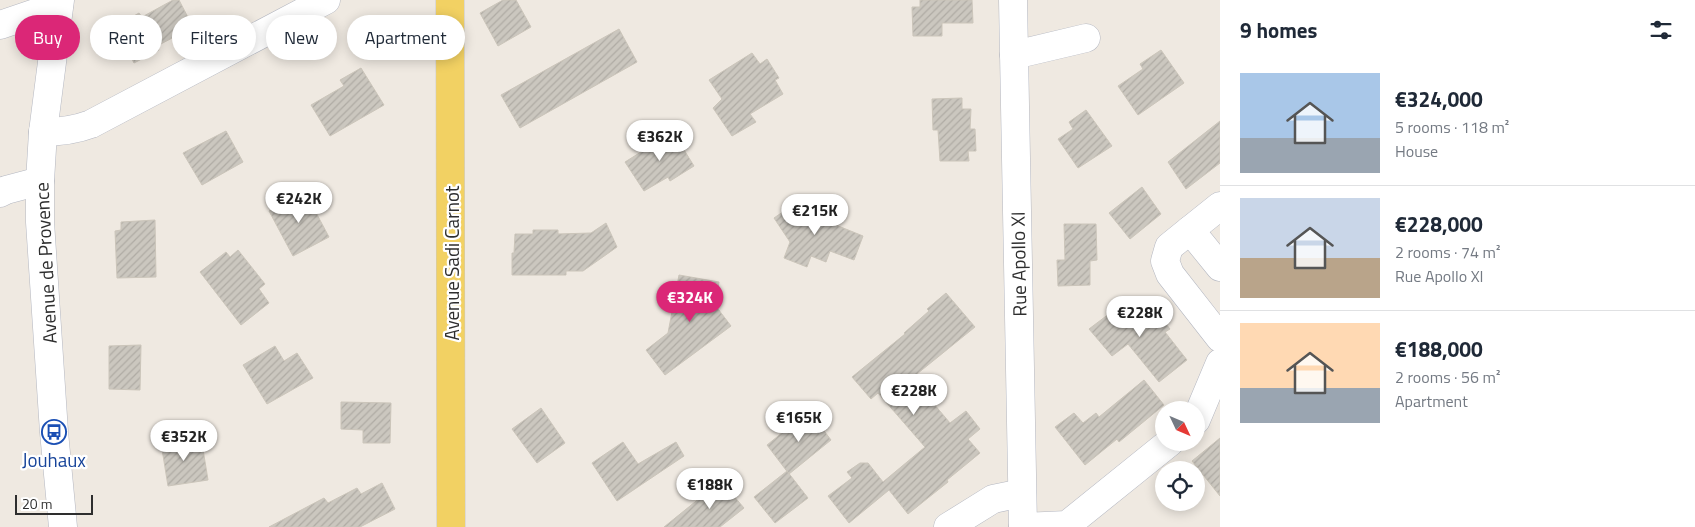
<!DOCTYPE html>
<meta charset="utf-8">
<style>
:root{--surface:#fff;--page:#f6f6f7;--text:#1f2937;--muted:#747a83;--line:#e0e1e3;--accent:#db2777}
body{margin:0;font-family:"Titillium Web",sans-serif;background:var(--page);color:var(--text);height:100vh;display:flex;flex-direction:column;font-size:19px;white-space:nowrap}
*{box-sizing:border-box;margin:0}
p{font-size:16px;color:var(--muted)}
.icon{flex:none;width:28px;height:28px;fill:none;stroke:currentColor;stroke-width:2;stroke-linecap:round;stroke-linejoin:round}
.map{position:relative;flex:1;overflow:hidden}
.drawer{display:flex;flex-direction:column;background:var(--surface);width:475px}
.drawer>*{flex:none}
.guide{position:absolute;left:15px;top:15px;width:475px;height:45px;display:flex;gap:10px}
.needle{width:32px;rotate:134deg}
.fabs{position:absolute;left:1155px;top:401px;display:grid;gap:10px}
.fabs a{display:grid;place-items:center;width:50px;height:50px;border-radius:50%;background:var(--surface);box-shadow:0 2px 12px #0003;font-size:25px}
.scale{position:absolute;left:15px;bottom:12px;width:78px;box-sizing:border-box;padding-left:5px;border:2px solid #2e2e2e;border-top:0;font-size:14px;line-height:18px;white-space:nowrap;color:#2e2e2e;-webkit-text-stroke:4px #fff;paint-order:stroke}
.price{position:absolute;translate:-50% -42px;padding:0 11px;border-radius:18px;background:#fff;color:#222;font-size:16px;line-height:32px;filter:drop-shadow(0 1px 2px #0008)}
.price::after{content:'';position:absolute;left:50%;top:30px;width:15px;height:11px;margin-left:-8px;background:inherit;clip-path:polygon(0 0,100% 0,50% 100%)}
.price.on{background:var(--accent);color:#fff}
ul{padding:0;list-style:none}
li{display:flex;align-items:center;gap:15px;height:125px;padding:0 20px}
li+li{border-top:1px solid var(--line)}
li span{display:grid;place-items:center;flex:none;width:140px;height:100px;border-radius:0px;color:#555}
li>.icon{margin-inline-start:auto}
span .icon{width:60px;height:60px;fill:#fffc;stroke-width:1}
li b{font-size:21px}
h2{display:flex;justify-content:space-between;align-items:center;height:60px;padding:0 20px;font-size:21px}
.pill{padding:0 18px;border-radius:22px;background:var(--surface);box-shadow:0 2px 12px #0003;font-size:18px;line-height:45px}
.pill.on{background:var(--accent);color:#fff}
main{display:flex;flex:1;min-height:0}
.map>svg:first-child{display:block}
.building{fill:url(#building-hatch);stroke:#cbc5ba}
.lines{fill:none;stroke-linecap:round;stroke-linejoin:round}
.minor-casing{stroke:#b4b7c1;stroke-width:29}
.major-casing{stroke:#c9c9c9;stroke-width:29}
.minor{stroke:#fff;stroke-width:28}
.major{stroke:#f2d163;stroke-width:28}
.labels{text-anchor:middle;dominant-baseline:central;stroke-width:4.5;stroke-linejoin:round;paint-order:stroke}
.street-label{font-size:19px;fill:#2e2e2e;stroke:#fff}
.transit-label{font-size:19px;fill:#164399;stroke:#fff}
</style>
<main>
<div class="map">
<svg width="1220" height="527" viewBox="0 0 1220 527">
<defs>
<pattern id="building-hatch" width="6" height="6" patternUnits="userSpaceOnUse" patternTransform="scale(1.25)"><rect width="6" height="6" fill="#cbc7bf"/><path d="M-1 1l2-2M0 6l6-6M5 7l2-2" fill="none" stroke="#afaba4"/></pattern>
</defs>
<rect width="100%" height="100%" fill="#efe9e1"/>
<g class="building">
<polygon points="173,0 179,0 193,27 157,46 159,50 134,63 115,27 139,13 142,17"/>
<polygon points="503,0 516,0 531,27 498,46 480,13"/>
<polygon points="920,0 972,0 973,23 942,23 942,36 913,36 912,7 920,7"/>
<polygon points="619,29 637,62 520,128 501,95"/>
<polygon points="1161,50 1184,83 1138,115 1118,86 1143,69 1140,64"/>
<polygon points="752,53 760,64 767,59 779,78 775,80 783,94 750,114 756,122 732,136 713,108 722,99 709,80"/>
<polygon points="361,68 384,105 330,136 311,105 344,86 340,80"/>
<polygon points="962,98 962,109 971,109 970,129 975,129 976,151 968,151 969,161 940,161 938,130 933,130 932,99"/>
<polygon points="1086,110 1112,146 1078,168 1058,139 1073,129 1069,122"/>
<polygon points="1220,121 1220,163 1186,189 1168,162"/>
<polygon points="226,131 243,162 202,185 183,153"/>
<polygon points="673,132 694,166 670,181 668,177 644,191 625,162"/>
<polygon points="1142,187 1161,214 1130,239 1109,213"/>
<polygon points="305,192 329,237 293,256 269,211"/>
<polygon points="803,198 812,211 821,219 863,236 854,260 830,251 826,262 811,256 807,267 784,258 790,242 774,218"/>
<polygon points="155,220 156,277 117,278 115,231 121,230 121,222"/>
<polygon points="606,223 617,247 583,271 566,271 566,275 512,275 512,253 514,253 515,234 533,234 533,230 558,230 558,234 591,233"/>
<polygon points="1064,224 1096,224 1097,260 1090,261 1090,285 1058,286 1057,260 1065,260"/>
<polygon points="238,250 265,284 259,289 269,303 241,325 200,272 226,252 230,257"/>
<polygon points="679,275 719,282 715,305 731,326 665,375 646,350 668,333"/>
<polygon points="946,293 975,327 912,378 950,423 966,411 980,429 968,439 980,453 947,480 948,482 908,514 889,490 849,523 828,496 852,478 847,472 860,463 868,463 883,482 925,447 878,393 871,399 852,377 905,334 904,333 929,311 927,309"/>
<polygon points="1130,298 1140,311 1150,304 1170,329 1165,332 1187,360 1159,382 1128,344 1112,356 1089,329"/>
<polygon points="141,345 140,390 109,389 109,346"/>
<polygon points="275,346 284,361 297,353 313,378 267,404 243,365"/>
<polygon points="1144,380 1164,405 1119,442 1117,439 1085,465 1055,427 1074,413 1083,423 1096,413 1099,417"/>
<polygon points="341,402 391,403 390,443 363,443 363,430 341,429"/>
<polygon points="541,408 565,443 537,463 512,429"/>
<polygon points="809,411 831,440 789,474 767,445"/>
<polygon points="201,437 208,480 168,486 161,443"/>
<polygon points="1220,438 1220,496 1192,461"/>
<polygon points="623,442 638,464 676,442 684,456 617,501 592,463"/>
<polygon points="787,471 808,498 775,523 754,497"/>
<polygon points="721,481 744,508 720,527 664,527"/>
<polygon points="382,483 395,509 360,527 269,527 324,498 328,503 357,488 361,494"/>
</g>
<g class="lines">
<defs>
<g id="minor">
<polyline points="60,0 43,132 40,181 40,222 54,432 63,527"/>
<polyline points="1013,0 1023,527"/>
<polyline points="0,25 59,5"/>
<polyline points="1014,55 1086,38"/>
<path d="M43 132C60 132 75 130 91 124L326 0"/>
<polyline points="0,193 6,190 40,181"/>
<polyline points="1190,230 1220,206"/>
<polyline points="1220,267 1190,230 1169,247 1165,261 1170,274 1220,338"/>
<polyline points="1196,420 1220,363"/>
<polyline points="948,527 993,499 1022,493"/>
<polyline points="1023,527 1067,525 1170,442"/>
</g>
<polyline id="major" points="450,0 451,527"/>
</defs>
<use href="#minor" class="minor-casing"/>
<use href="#major" class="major-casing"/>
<use href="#minor" class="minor"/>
<use href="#major" class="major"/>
</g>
<defs>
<symbol id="bus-ring" viewBox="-11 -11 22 22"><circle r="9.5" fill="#fff" stroke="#1a4fb4" stroke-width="1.5"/><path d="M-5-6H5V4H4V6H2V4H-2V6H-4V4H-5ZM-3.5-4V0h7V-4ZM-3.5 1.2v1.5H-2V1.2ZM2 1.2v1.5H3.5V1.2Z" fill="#1a4fb4"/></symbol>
</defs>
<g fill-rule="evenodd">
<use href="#bus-ring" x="40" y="418" width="28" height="28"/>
</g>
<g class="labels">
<g class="street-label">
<text transform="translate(45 263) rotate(-93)">Avenue de Provence</text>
<text transform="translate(451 263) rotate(-90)">Avenue Sadi Carnot</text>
<text transform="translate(1018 264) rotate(-91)">Rue Apollo XI</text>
</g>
<g class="transit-label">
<text x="54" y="459">Jouhaux</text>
</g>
</g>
</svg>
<div class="fabs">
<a><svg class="needle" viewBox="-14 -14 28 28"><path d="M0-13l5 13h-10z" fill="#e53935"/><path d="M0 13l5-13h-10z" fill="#747a83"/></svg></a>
<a><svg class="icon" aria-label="locate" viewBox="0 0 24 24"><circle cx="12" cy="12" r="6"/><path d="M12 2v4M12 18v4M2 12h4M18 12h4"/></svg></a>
</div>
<div class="scale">20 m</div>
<b class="price" style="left:660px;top:162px">€362K</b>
<b class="price" style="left:299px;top:224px">€242K</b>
<b class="price" style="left:815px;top:236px">€215K</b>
<b class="price on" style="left:690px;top:323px">€324K</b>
<b class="price" style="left:1140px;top:338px">€228K</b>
<b class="price" style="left:914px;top:416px">€228K</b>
<b class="price" style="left:799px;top:443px">€165K</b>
<b class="price" style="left:184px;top:462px">€352K</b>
<b class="price" style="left:710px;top:510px">€188K</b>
<div class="guide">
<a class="pill on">Buy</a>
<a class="pill">Rent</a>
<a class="pill">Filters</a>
<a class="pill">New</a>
<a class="pill">Apartment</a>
</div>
</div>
<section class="drawer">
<h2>9 homes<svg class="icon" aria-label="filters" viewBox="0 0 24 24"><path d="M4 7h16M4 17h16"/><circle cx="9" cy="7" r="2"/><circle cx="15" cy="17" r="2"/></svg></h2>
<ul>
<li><span style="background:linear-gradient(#a9c7e8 65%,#9aa5b1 0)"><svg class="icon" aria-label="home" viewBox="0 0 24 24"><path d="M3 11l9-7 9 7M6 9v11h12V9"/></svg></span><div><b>€324,000</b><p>5 rooms · 118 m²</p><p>House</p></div></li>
<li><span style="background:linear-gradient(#c9d6e8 60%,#b9a48a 0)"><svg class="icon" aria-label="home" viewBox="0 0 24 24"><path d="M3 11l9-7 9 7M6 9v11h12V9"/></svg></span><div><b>€228,000</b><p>2 rooms · 74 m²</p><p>Rue Apollo XI</p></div></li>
<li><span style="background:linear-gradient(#ffd9b3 65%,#9aa5b1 0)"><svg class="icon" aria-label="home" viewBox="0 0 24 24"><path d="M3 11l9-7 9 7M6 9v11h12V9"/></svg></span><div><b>€188,000</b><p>2 rooms · 56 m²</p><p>Apartment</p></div></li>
</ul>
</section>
</main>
